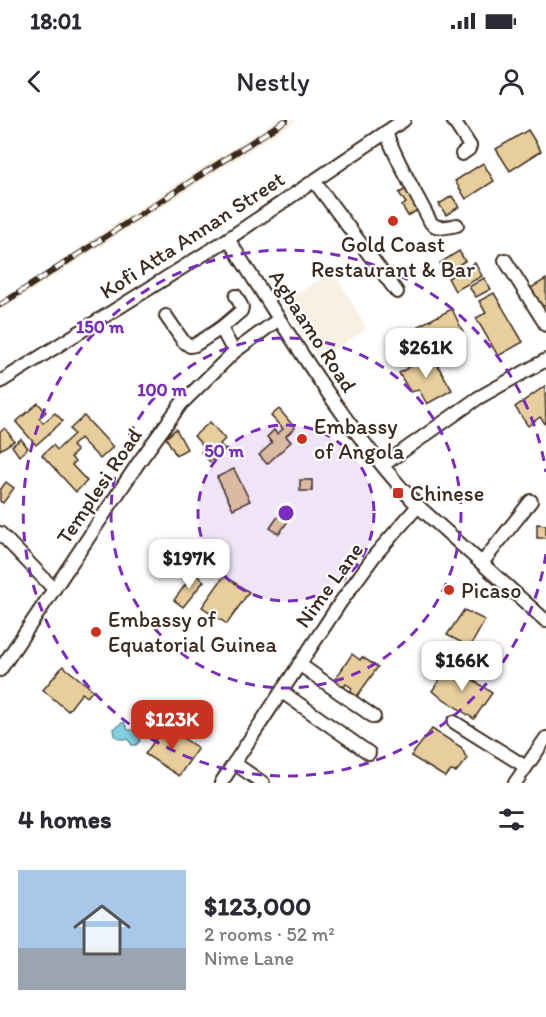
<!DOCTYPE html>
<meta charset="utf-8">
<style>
:root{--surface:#fff;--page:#f7f7f7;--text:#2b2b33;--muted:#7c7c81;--line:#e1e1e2;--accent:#c8321e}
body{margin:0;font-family:Itim,sans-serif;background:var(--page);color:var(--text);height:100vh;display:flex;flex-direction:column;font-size:22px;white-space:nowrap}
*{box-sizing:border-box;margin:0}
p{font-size:20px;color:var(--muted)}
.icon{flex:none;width:33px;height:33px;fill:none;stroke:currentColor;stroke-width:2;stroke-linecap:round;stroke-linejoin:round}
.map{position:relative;height:663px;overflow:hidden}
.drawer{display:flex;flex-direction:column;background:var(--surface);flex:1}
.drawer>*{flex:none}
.price{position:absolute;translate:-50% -51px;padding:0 14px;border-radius:12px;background:#fff;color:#222;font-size:20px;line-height:39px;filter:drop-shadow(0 2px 3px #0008)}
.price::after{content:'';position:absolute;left:50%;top:36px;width:18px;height:14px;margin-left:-9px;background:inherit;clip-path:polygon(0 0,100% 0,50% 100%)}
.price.selected{background:var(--accent);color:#fff}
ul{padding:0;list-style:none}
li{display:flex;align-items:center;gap:18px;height:150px;padding:0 18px}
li+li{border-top:2px solid var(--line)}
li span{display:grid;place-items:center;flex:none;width:168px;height:120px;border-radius:0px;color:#555}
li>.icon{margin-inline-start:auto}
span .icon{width:72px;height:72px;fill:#fffc;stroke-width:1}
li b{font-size:26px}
h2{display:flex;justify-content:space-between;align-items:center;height:72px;padding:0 18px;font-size:26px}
.status{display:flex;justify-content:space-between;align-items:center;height:42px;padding:0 30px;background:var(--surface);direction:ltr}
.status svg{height:16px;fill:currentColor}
header{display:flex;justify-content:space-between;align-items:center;height:78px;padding:0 18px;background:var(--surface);font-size:27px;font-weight:600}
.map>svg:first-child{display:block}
.built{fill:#f8f0e2}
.water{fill:#82d0e0;stroke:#668e92;stroke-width:1.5}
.building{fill:#e8ce9d;stroke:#3b2a1e;stroke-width:1.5}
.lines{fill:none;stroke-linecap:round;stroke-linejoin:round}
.minor-casing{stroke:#3b2a1e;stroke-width:16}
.minor{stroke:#fff;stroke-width:12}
.rail-casing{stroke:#3b2a1e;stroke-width:6}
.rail{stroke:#fff;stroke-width:4;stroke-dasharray:11;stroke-linecap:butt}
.ring{fill:none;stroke:#7b2cbf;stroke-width:3;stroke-dasharray:10 8}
.poi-dot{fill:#c8321e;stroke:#fff;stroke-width:2}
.labels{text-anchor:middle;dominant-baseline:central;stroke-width:4.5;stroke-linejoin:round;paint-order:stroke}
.street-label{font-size:22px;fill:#3b2a1e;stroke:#fff}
.poi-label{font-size:22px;fill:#3b2a1e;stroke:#fff;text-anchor:start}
.centre{fill:#7b2cbf;stroke:#fff;stroke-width:3}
.ring-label{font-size:18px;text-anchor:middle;font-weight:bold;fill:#7b2cbf;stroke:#fff;stroke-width:4.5;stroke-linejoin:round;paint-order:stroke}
</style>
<div class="status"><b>18:01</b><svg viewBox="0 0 49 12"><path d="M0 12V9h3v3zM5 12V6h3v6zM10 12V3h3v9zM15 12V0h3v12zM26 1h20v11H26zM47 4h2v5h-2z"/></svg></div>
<header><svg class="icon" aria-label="back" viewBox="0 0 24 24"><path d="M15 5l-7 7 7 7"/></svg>Nestly<svg class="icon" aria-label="person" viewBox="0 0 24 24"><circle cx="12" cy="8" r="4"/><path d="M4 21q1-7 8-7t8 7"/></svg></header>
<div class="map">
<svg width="546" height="663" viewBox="0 0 546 663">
<rect width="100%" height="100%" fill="#fff"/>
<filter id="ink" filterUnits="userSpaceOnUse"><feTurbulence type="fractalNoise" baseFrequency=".0167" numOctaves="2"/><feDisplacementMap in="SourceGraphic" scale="12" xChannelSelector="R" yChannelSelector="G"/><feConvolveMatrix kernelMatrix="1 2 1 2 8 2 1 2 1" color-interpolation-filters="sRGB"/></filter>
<g filter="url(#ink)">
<g class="built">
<polygon points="277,0 297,0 0,191 0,181 53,148 111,106"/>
<polygon points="334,152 367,209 318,239 282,182"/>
</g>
<polygon class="water" points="124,602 128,610 136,610 139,613 140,621 136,625 132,625 128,619 120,619 115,616 114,608"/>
<g class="building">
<polygon points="528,10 541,31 510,51 496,29"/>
<polygon points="483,43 494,61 466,79 455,61"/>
<polygon points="411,66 423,87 408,96 402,86 406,83 399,73"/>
<polygon points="452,76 459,87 446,95 439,84"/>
<polygon points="459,131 465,141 446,152 440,143"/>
<polygon points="475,143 482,156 455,171 448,158"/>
<polygon points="484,158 491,169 476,177 469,167"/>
<polygon points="546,159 546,185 540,188 529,169"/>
<polygon points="494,173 523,222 498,236 476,198 486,193 479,181"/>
<polygon points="452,189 463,212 430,229 418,206"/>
<polygon points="431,234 452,270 427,284 419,270 410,272 399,253"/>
<polygon points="545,266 546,305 540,297 528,306 515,287"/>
<polygon points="38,283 46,292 39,298 43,303 55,293 63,301 36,325 16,302"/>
<polygon points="279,289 295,308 286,316 291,322 267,344 259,335 272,323 267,317 274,310 277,314 283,309 271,296"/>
<polygon points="84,296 113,327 100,339 80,318 72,326 77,331 71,337 75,342 72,345 87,361 76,372 42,335 53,325 57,330 74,314 70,309"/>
<polygon points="210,302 225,319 220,324 224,329 210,342 201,332 205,328 194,316"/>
<polygon points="5,308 14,321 0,330 0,312"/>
<polygon points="176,309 187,329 176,335 166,318"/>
<polygon points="21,319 28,328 19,336 12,326"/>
<polygon points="234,349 250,381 233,389 217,357"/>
<rect x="300" y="360" width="12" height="11"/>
<polygon points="6,362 14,368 3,383 0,381 0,370"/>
<polygon points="279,395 288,401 279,414 270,408"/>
<polygon points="537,404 546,405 546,418 537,418"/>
<polygon points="194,453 204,461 183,487 174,480"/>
<polygon points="224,456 249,472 227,504 202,487"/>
<polygon points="464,490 485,500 470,527 447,515"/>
<polygon points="352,534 360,540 362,537 378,547 355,579 348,575 352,568 346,564 342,570 332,564"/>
<polygon points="450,544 492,573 474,599 432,571"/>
<polygon points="63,546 93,570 87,577 82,573 68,591 43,570"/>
<polygon points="165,606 198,628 179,656 145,634"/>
<polygon points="432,609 461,627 467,639 456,652 451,651 445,657 411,636"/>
</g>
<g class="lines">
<defs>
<g id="minor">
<polyline points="453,0 470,26 469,29 462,34"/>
<path d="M386 12C397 43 416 73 431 103 439 110 447 107 457 105"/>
<polyline points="314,61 397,172"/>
<path d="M228 119C287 210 343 307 418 386L546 501"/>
<polyline points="505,140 546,205"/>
<polyline points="166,196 183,221 190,226 195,225 221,208"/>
<polyline points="234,232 221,208 241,191 242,187 236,176"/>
<polyline points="0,262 228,119 404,0"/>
<polyline points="383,345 478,278 546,240"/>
<polyline points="0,413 54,469"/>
<polyline points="482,443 531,381"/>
<polyline points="299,544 374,597"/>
<polyline points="0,550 139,342 181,284 234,232 279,199"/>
<polyline points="282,572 369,633"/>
<polyline points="454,602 526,647"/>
<polyline points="234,643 263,663"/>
<polyline points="221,663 340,483 375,435 418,386"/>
<polyline points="515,663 546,618"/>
</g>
</defs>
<use href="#minor" class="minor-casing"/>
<use href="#minor" class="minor"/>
<defs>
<polyline id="rail" points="0,185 286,0"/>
</defs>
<use href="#rail" class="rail-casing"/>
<use href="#rail" class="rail"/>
</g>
</g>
<circle cx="286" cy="393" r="88" fill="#7b2cbf" fill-opacity=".12"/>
<g class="ring">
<circle cx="286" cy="393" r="88"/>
<circle cx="286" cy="393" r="175"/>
<path d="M546 434A263 263 0 1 1 546 352"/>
</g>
<g class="poi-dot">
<circle cx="393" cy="101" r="6"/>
<circle cx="302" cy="319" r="6"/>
<rect x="392" y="367" width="12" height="12" rx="3"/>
<circle cx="449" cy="470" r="6"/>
<circle cx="96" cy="512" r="6"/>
</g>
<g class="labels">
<g class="street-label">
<text transform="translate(192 115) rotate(-33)">Kofi Atta Annan Street</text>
<text transform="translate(313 211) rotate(57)">Agbaamo Road</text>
<text transform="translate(99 366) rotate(-56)">Templesi Road</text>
<text transform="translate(329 465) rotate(-54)">Nime Lane</text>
</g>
<g class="poi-label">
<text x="393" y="124" text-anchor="middle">Gold Coast<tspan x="393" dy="25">Restaurant &amp; Bar</tspan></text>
<text x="314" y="306">Embassy<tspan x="314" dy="25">of Angola</tspan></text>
<text x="410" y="373">Chinese</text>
<text x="461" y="470">Picaso</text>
<text x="108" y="499">Embassy of<tspan x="108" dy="25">Equatorial Guinea</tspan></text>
</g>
</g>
<circle cx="286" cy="393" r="9" class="centre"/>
<g class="ring-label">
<text x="100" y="213">150 m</text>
<text x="162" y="276">100 m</text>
<text x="224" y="337">50 m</text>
</g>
</svg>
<b class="price" style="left:426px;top:259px">$261K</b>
<b class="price" style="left:189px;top:470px">$197K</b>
<b class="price" style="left:462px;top:572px">$166K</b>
<b class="price selected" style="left:172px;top:631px">$123K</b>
</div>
<section class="drawer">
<h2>4 homes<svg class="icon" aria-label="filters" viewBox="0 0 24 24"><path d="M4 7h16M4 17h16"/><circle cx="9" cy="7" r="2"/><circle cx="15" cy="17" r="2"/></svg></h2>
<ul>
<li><span style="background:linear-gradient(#a9c7e8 65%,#9aa5b1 0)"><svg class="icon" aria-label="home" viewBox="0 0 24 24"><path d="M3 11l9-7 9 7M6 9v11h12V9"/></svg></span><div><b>$123,000</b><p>2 rooms · 52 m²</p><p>Nime Lane</p></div></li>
</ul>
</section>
